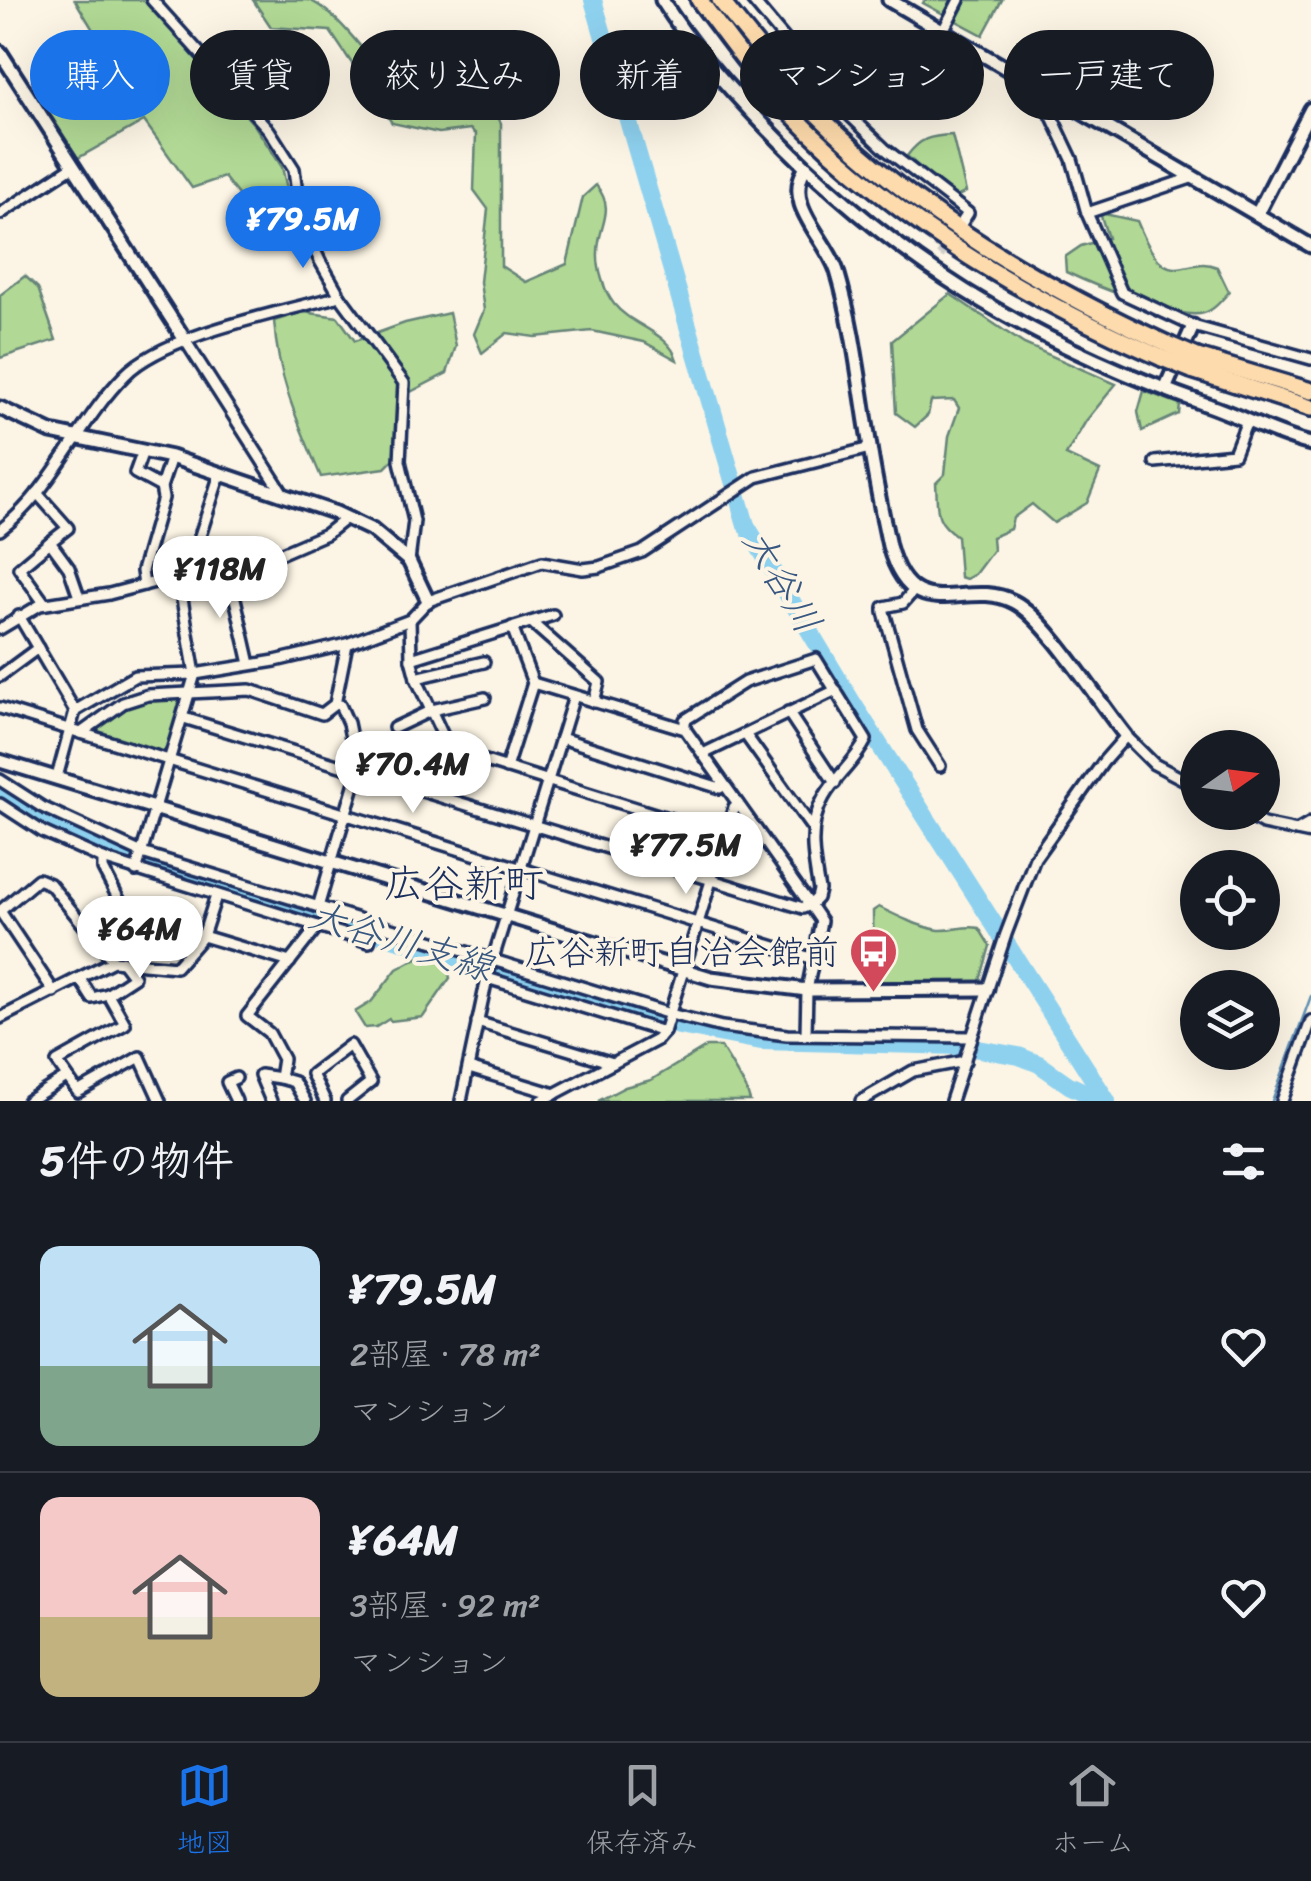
<!DOCTYPE html>
<html lang="ja">
<meta charset="utf-8">
<style>
:root{--surface:#171b24;--page:#20242c;--text:#f1f3f6;--muted:#9ea1a6;--line:#363941;--accent:#1a73e8}
body{margin:0;font-family:Sriracha,"Klee One",sans-serif;background:var(--page);color:var(--text);height:100vh;display:flex;flex-direction:column;font-size:38px;white-space:nowrap}
*{box-sizing:border-box;margin:0}
p{font-size:32px;color:var(--muted)}
.icon{flex:none;width:55px;height:55px;fill:none;stroke:currentColor;stroke-width:2;stroke-linecap:round;stroke-linejoin:round}
.map{position:relative;height:1101px;overflow:hidden}
.panel{display:flex;flex-direction:column;background:var(--surface);flex:1}
.panel>*{flex:none}
.top-card{position:absolute;left:30px;top:30px;width:1252px;height:90px;display:flex;gap:20px}
.needle{width:65px;rotate:76deg}
.tools{position:absolute;left:1180px;top:730px;display:grid;gap:20px}
.tools a{display:grid;place-items:center;width:100px;height:100px;border-radius:50%;background:var(--surface);box-shadow:0 10px 40px #0002;font-size:50px}
.price{position:absolute;translate:-50% -85px;padding:0 22px;border-radius:35px;background:#fff;color:#222;font-size:32px;line-height:65px;filter:drop-shadow(0 2px 5px #0008)}
.price::after{content:'';position:absolute;left:50%;top:60px;width:30px;height:22px;margin-left:-15px;background:inherit;clip-path:polygon(0 0,100% 0,50% 100%)}
.price.current{background:var(--accent);color:#fff}
ul{padding:0;list-style:none}
li{display:flex;align-items:center;gap:30px;height:250px;padding:0 40px}
li+li{border-top:2px solid var(--line)}
li span{display:grid;place-items:center;flex:none;width:280px;height:200px;border-radius:20px;color:#555}
li>.icon{margin-inline-start:auto}
span .icon{width:120px;height:120px;fill:#fffc;stroke-width:1}
li b{font-size:42px}
h2{display:flex;justify-content:space-between;align-items:center;height:120px;padding:0 40px;font-size:42px}
.pill{padding:0 35px;border-radius:45px;background:var(--surface);box-shadow:0 10px 40px #0002;font-size:35px;line-height:90px}
.pill.current{background:var(--accent);color:#fff}
.dock{display:flex;justify-content:space-around;align-items:center;height:140px;border-top:2px solid var(--line);background:var(--surface);font-size:28px;color:var(--muted)}
.dock a{display:grid;justify-items:center;gap:5px}
.dock .current{color:var(--accent)}
.map>svg:first-child{display:block}
.green{fill:#b1d894;stroke:#668479;stroke-width:2.5}
.lines{fill:none;stroke-linecap:round;stroke-linejoin:round}
.stream{stroke:#6090b5;stroke-width:2.5}
.river{stroke:#8ed1ef;stroke-width:18}
.minor-tunnel{stroke:#cfcdca;stroke-width:9;stroke-dasharray:9 4.5;stroke-linecap:butt}
.minor-casing{stroke:#1b2f5e;stroke-width:16}
.tertiary-casing{stroke:#1b2f5e;stroke-width:19}
.motorway-casing{stroke:#1b2f5e;stroke-width:22}
.minor{stroke:#fcf5e5;stroke-width:9}
.tertiary{stroke:#fcf5e5;stroke-width:11}
.motorway{stroke:#fedbac;stroke-width:15}
.motorway-bridge-casing{stroke:#1b2f5e;stroke-width:22;stroke-linecap:butt}
.motorway-bridge{stroke:#fedbac;stroke-width:15}
.labels{text-anchor:middle;dominant-baseline:central;stroke-width:8;stroke-linejoin:round;paint-order:stroke}
.poi-label{font-size:35px;fill:#1b2f5e;stroke:#fcf5e5;text-anchor:end}
.water-label{font-size:38px;font-style:italic;fill:#385882;stroke:#fcf5e5}
.quarter-label{font-size:40px;fill:#1b2f5e;stroke:#fcf5e5}
</style>
<div class="map">
<svg width="1311" height="1101" viewBox="0 0 1311 1101">
<rect width="100%" height="100%" fill="#fcf5e5"/>
<filter id="ink" filterUnits="userSpaceOnUse"><feTurbulence type="fractalNoise" baseFrequency=".01" numOctaves="2"/><feDisplacementMap in="SourceGraphic" scale="20" xChannelSelector="R" yChannelSelector="G"/><feConvolveMatrix kernelMatrix="1 2 1 2 8 2 1 2 1" color-interpolation-filters="sRGB"/></filter>
<g filter="url(#ink)">
<g class="green">
<polygon points="75,0 145,0 255,126 282,167 291,207 266,231 224,177 192,188 144,121 78,158 37,97 107,53"/>
<path d="M253 0C270 0 293 0 308 0 340 10 387 82 407 110L417 112 472 103 494 110 501 123V266L526 282 567 264 583 197 596 185C617 211 598 225 598 252 597 268 604 291 614 304 631 326 669 332 677 360L644 342 592 331 535 337 507 333 482 353 474 334 484 310 480 282 488 209 474 190 476 134 470 129 439 133 392 123 330 31 271 27Z"/>
<polygon points="925,0 1002,0 983,35 923,3"/>
<polygon points="908,52 923,62 931,75 923,99 888,105 877,82 902,68 901,61"/>
<path d="M952 135 966 192 954 198 907 156C920 138 930 136 952 135Z"/>
<path d="M1100 213 1137 221C1144 237 1156 270 1177 268 1193 267 1201 260 1217 267L1229 292C1222 300 1214 310 1204 313 1179 321 1091 284 1066 272L1065 257 1081 246 1108 238Z"/>
<polygon points="25,276 38,288 56,340 0,358 0,295"/>
<path d="M950 294 1024 344 1116 384 1086 421 1066 455 1100 471 1087 503 1054 523 1032 504 1013 518 1010 529 992 537 993 550 975 574 966 579 960 577 957 536C933 520 938 509 936 483L945 474 949 436 959 408 954 400 931 401 928 415 915 427 896 413 892 341Z"/>
<path d="M303 312 338 317 355 341 405 323 449 313 456 346 447 373 399 398 396 457 385 468 321 477C298 423 278 380 274 321Z"/>
<polygon points="1144,391 1180,404 1179,414 1142,431 1138,412"/>
<polygon points="148,697 181,697 183,700 165,757 93,733 92,729 124,705"/>
<polygon points="450,757 456,764 464,763 454,795 395,776"/>
<path d="M879 907C897 916 919 927 939 930 954 931 964 925 979 928L990 946 979 984 874 982 873 911Z"/>
<polygon points="421,956 446,963 450,978 423,1017 391,1021 389,1019 376,1027 365,1028 355,1012 371,1002 397,969"/>
<polygon points="706,1047 721,1047 746,1088 750,1101 598,1101 625,1087 651,1080"/>
</g>
<g class="lines">
<polyline class="stream" points="1272,1101 1311,996"/>
<g class="river">
<polyline points="593,0 746,525 852,702 1107,1101"/>
<polyline points="0,791 83,839 132,858 679,1026 761,1041 961,1046 1019,1056 1039,1064 1069,1085 1103,1101"/>
</g>
<polyline class="minor-tunnel" points="940,256 960,226"/>
<defs>
<g id="minor">
<polyline points="152,0 269,130 294,169 300,219 320,261 340,296 404,383 400,461 414,521 409,561"/>
<polyline points="752,0 845,111 885,149 968,213 961,224"/>
<polyline points="944,29 959,0"/>
<polyline points="1042,88 1047,106 1072,159 1087,213 1122,293 1193,326 1311,359"/>
<polyline points="1087,213 1194,177"/>
<polyline points="0,214 72,167"/>
<polyline points="185,340 284,495"/>
<polyline points="143,451 135,473 161,487"/>
<polyline points="1155,462 1234,454 1247,421"/>
<polyline points="37,493 68,528 50,542"/>
<path d="M0 530C54 489 78 422 125 375 165 334 283 312 340 296"/>
<polyline points="228,568 250,664"/>
<polyline points="201,570 197,545 220,474"/>
<polyline points="144,585 142,571 163,498 161,487 171,457"/>
<polyline points="915,589 903,603 884,607 884,612 917,730 940,766"/>
<polyline points="45,604 19,568 50,542 69,568 79,597"/>
<polyline points="19,616 75,711 57,777"/>
<polyline points="531,622 599,682 594,702"/>
<polyline points="512,627 533,683"/>
<polyline points="0,629 40,605 109,594 201,570 254,565 326,534 346,518"/>
<polyline points="411,659 553,615"/>
<polyline points="0,676 38,648"/>
<polyline points="416,678 484,662"/>
<polyline points="0,708 814,959"/>
<polyline points="75,711 135,676 195,674 275,661 347,644"/>
<polyline points="788,712 835,783"/>
<polyline points="184,718 803,908 810,905 821,921 807,990 806,1034"/>
<polyline points="394,728 432,710 485,698"/>
<polyline points="81,733 123,703 148,695 250,690 322,714 335,704 347,644 410,620"/>
<polyline points="745,734 812,828"/>
<polyline points="561,738 720,788 724,785"/>
<polyline points="451,753 459,760 479,759 725,836"/>
<polyline points="703,754 836,690"/>
<path d="M506 768 533 683 685 729 810 905 817 898 819 890C813 858 807 826 824 797 836 776 855 762 866 740L816 659 745 682 685 720V729"/>
<polyline points="0,780 42,807 142,853 670,1014 722,1027 787,1035 972,1037"/>
<polyline points="388,780 390,774 451,753 416,678 411,659 410,620 428,601 542,562 583,569 599,567 642,552 756,477 870,448"/>
<polyline points="0,804 43,832 103,859 369,942 373,924"/>
<polyline points="1242,812 1263,824 1311,834"/>
<polyline points="1297,831 1311,823"/>
<polyline points="103,859 103,869 128,917 142,924 203,936 290,962"/>
<polyline points="136,871 195,674 178,576"/>
<polyline points="318,907 358,772 348,723 340,705 335,704"/>
<polyline points="487,978 664,1032"/>
<polyline points="80,979 92,998 108,994 134,977 122,961"/>
<polyline points="54,992 0,911 38,879 50,884 113,961"/>
<polyline points="108,994 125,1024 57,1062 78,1092 140,1057 160,1101"/>
<polyline points="0,1018 113,961 176,967 203,936 216,896"/>
<polyline points="477,1022 613,1063"/>
<polyline points="469,1068 555,1094"/>
<polyline points="236,1078 227,1082 236,1101"/>
<polyline points="28,1101 65,1078"/>
<polyline points="271,1101 260,1075 280,1078"/>
<polyline points="305,1101 294,1082 280,1078 283,1059 269,1033 247,1016 318,926"/>
<polyline points="325,1101 312,1074 350,1045 371,1082 347,1101"/>
<polyline points="461,1101 487,978 574,696"/>
<polyline points="541,1101 657,1040 664,1032 734,807 738,804"/>
<polyline points="861,1101 913,1071 965,1061"/>
<polyline points="951,1101 1006,934 1035,858 1104,761 1126,736 1154,764 1198,787"/>
<polyline points="1282,1101 1311,1021"/>
</g>
<g id="tertiary">
<path d="M662 0C690 45 726 85 762 123 893 260 1027 341 1205 404 1240 416 1275 435 1311 444"/>
<polyline points="889,0 1311,246"/>
<polyline points="0,52 185,340"/>
<path d="M805 168C783 205 825 236 837 271 854 328 860 388 870 447 875 480 882 513 889 546 913 632 965 576 1014 602 1047 619 1099 703 1126 736"/>
<polyline points="1257,214 1311,109"/>
<polyline points="1165,389 1193,326"/>
<polyline points="0,408 51,432 171,457 336,513 372,530 409,561 428,601"/>
<polyline points="0,761 711,978 807,990 987,989"/>
</g>
<g id="motorway">
<path d="M699 0C722 30 744 62 769 90 879 211 1014 293 1162 358"/>
<path d="M720 0C752 40 783 79 819 116 920 216 1041 286 1169 345"/>
<polyline points="1197,357 1311,391"/>
<polyline points="1192,370 1311,408"/>
</g>
</defs>
<use href="#minor" class="minor-casing"/>
<use href="#tertiary" class="tertiary-casing"/>
<use href="#motorway" class="motorway-casing"/>
<use href="#minor" class="minor"/>
<use href="#tertiary" class="tertiary"/>
<use href="#motorway" class="motorway"/>
<defs>
<g id="motorway-bridge">
<polyline points="1169,345 1197,357"/>
<polyline points="1162,358 1192,370"/>
</g>
</defs>
<use href="#motorway-bridge" class="motorway-bridge-casing"/>
<use href="#motorway-bridge" class="motorway-bridge"/>
</g>
</g>
<defs>
<symbol id="bus-pin" viewBox="-11 -11 22 30"><path d="M0 17L-7.5 6A9.5 9.5 0 1 1 7.5 6Z" fill="#d1495b" stroke="#fcf5e5"/><path d="M-5-6H5V4H4V6H2V4H-2V6H-4V4H-5ZM-3.5-4V0h7V-4ZM-3.5 1.2v1.5H-2V1.2ZM2 1.2v1.5H3.5V1.2Z" fill="#fff"/></symbol>
</defs>
<g fill-rule="evenodd">
<use href="#bus-pin" x="846" y="924" width="55" height="75"/>
</g>
<g class="labels">
<g class="poi-label">
<text x="839" y="952">広谷新町自治会館前</text>
</g>
<g class="water-label">
<text transform="translate(782 581) rotate(59)">大谷川</text>
<text transform="translate(401 941) rotate(17)">大谷川支線</text>
</g>
<g class="quarter-label">
<text x="464" y="883">広谷新町</text>
</g>
</g>
</svg>
<div class="tools">
<a><svg class="needle" viewBox="-14 -14 28 28"><path d="M0-13l5 13h-10z" fill="#e53935"/><path d="M0 13l5-13h-10z" fill="#9ea1a6"/></svg></a>
<a><svg class="icon" aria-label="locate" viewBox="0 0 24 24"><circle cx="12" cy="12" r="6"/><path d="M12 2v4M12 18v4M2 12h4M18 12h4"/></svg></a>
<a><svg class="icon" aria-label="layers" viewBox="0 0 24 24"><path d="M12 4l9 5-9 5-9-5zM3 14l9 5 9-5"/></svg></a>
</div>
<b class="price current" style="left:303px;top:271px">¥79.5M</b>
<b class="price" style="left:220px;top:621px">¥118M</b>
<b class="price" style="left:413px;top:816px">¥70.4M</b>
<b class="price" style="left:686px;top:897px">¥77.5M</b>
<b class="price" style="left:140px;top:981px">¥64M</b>
<div class="top-card">
<a class="pill current">購入</a>
<a class="pill">賃貸</a>
<a class="pill">絞り込み</a>
<a class="pill">新着</a>
<a class="pill">マンション</a>
<a class="pill">一戸建て</a>
</div>
</div>
<section class="panel">
<h2>5件の物件<svg class="icon" aria-label="filters" viewBox="0 0 24 24"><path d="M4 7h16M4 17h16"/><circle cx="9" cy="7" r="2"/><circle cx="15" cy="17" r="2"/></svg></h2>
<ul>
<li><span style="background:linear-gradient(#bfe0f5 60%,#7fa58c 0)"><svg class="icon" aria-label="home" viewBox="0 0 24 24"><path d="M3 11l9-7 9 7M6 9v11h12V9"/></svg></span><div><b>¥79.5M</b><p>2部屋 · 78 m²</p><p>マンション</p></div><svg class="icon" aria-label="heart" viewBox="0 0 24 24"><path d="M12 20l-8-8c-3-5 5-10 8-4 3-6 11-1 8 4z"/></svg></li>
<li><span style="background:linear-gradient(#f6c9c9 60%,#c2b280 0)"><svg class="icon" aria-label="home" viewBox="0 0 24 24"><path d="M3 11l9-7 9 7M6 9v11h12V9"/></svg></span><div><b>¥64M</b><p>3部屋 · 92 m²</p><p>マンション</p></div><svg class="icon" aria-label="heart" viewBox="0 0 24 24"><path d="M12 20l-8-8c-3-5 5-10 8-4 3-6 11-1 8 4z"/></svg></li>
</ul>
</section>
<nav class="dock">
<a class="current"><svg class="icon" aria-label="map" viewBox="0 0 24 24"><path d="M3 6l6-2 6 2 6-2v14l-6 2-6-2-6 2zM9 4v14M15 6v14"/></svg>地図</a>
<a><svg class="icon" aria-label="saved" viewBox="0 0 24 24"><path d="M7 4h10v16l-5-4-5 4z"/></svg>保存済み</a>
<a><svg class="icon" aria-label="home" viewBox="0 0 24 24"><path d="M3 11l9-7 9 7M6 9v11h12V9"/></svg>ホーム</a>
</nav>
